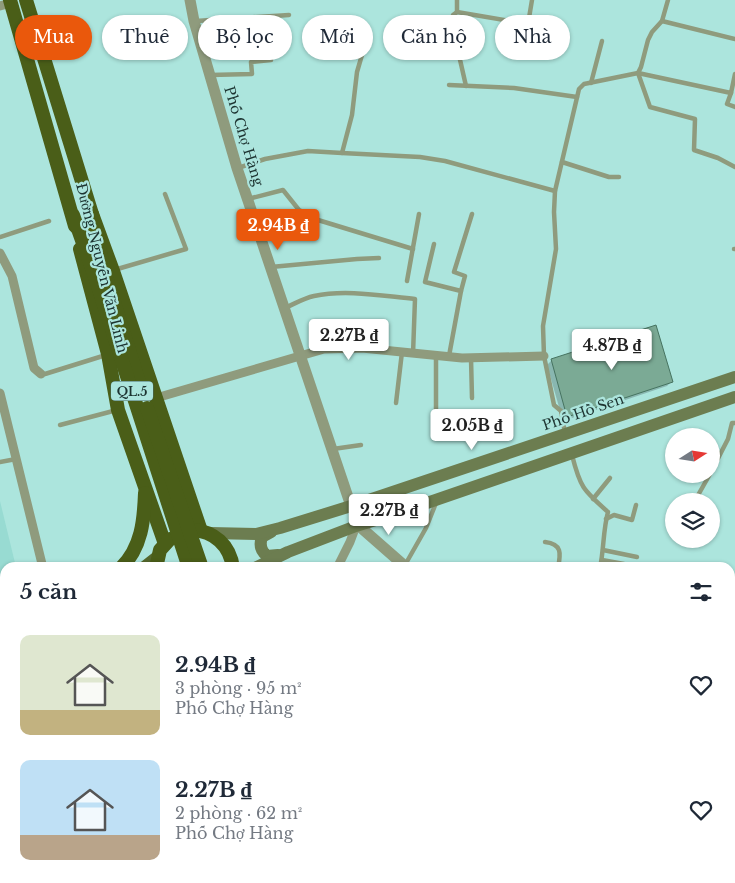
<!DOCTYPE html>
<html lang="vi">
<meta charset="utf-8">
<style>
:root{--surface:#fff;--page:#f6f6f7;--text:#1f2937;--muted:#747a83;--accent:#ea580c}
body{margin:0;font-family:"Libre Baskerville",serif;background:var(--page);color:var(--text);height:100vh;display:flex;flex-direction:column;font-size:19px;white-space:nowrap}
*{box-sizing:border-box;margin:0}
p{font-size:16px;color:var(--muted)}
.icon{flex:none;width:28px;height:28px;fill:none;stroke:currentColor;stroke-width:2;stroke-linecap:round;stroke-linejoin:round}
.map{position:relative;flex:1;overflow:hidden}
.panel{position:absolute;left:0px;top:562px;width:735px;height:321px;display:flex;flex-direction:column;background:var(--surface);border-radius:15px 15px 0 0;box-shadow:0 1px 4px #0004}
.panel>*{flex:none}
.guide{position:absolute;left:15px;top:15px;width:705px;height:45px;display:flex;gap:10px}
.needle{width:32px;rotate:78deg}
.tools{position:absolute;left:665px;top:428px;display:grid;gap:10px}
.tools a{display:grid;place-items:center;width:55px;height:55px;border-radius:50%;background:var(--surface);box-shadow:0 1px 4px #0004;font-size:25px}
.price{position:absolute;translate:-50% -42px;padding:0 11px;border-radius:5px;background:#fff;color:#222;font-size:16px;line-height:32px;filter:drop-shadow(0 1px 2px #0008)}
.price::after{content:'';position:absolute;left:50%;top:30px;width:15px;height:11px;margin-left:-8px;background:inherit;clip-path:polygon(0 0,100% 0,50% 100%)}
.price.active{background:var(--accent);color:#fff}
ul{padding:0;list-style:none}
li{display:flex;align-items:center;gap:15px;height:125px;padding:0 20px}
li span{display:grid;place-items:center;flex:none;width:140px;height:100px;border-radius:10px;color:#555}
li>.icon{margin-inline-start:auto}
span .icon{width:60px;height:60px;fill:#fffc;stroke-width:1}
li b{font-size:21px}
h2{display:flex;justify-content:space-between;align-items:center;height:60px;padding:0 20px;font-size:21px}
.pill{padding:0 18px;border-radius:22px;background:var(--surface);box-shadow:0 1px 4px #0004;font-size:18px;line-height:45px}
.pill.active{background:var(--accent);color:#fff}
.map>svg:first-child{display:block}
.built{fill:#98dbd2}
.green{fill:#c99f76}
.shadow{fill:#0003}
.building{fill:#7baa95;stroke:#467360}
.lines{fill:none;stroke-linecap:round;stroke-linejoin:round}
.service{stroke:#8f9b7d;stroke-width:4.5}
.minor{stroke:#8f9b7d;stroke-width:9}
.tertiary{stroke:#8f9b7d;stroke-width:11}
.secondary{stroke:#6c7d50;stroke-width:12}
.primary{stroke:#54682d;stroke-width:12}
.trunk{stroke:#4a5e18;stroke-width:14}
.trunk-bridge{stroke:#4a5e18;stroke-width:14}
.labels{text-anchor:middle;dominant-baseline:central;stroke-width:4.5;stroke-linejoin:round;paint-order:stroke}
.shield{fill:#ace5dd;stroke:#486965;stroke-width:1}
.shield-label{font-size:12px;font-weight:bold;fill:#1d3431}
.street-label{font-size:14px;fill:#1d3431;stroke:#ace5dd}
</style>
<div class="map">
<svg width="735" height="883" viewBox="0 0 735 883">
<rect width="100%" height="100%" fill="#ace5dd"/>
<polygon class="built" points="0,501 16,567 5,568 5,600 0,601"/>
<polygon class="green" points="5,628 5,653 0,654 0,630"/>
<polygon class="shadow" points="552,360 672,381 667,386 563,421 547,365"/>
<polygon class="building" points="656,325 673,382 567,417 551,359"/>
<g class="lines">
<g class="service">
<polyline points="457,0 457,12 453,15 453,29 466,86"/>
<polyline points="532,0 528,24 529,28 547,30"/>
<polyline points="457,12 528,24"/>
<polyline points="196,21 289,15"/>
<polyline points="662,21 735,39"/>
<polyline points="638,73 650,107 695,119 694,150 718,158 735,167"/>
<polyline points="638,73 731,93 735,74"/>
<polyline points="210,75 252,74 251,62 271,60"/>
<polyline points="591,83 602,41"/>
<polyline points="449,85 514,88 577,97"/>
<polyline points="731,93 727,104 735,107"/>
<polyline points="342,153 420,157 445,161 555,191"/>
<polyline points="562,162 609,177 619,177"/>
<polyline points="238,168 265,159 308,151 342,153 352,115 357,72 364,48"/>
<polyline points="248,199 283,190 299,210 318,220 413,249"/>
<polyline points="0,237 49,221"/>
<polyline points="434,244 425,282 461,291 449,356"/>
<polyline points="734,249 735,249"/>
<polyline points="271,267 357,259 379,258"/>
<polyline points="114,270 186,249 165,194"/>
<polyline points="407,281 419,214"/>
<polyline points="461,291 465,276 454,272 472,214"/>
<path d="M285 308C294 304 304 298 314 296 346 289 383 296 415 299L413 354"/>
<polyline points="436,355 436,424"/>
<polyline points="471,358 472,398"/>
<polyline points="41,374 45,374 106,355"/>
<polyline points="396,403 402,352"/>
<polyline points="60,425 117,410"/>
<polyline points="565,433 561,411 554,405 544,356 543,326 556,249 554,212 555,191 579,89 584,84 638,73 641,67 648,40 652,32 662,21 668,0"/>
<polyline points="333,449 361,445"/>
<path d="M572 455C580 487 583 490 608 512 603 530 604 549 600 568"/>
<polyline points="0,462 16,459"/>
<polyline points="711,472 728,439 732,423 735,423"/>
<polyline points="697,497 710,474"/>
<polyline points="593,499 610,478"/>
<polyline points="606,519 614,515 632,520 636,505"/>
<path d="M545 542C562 544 561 553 558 568"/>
<polyline points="603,550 637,557"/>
<polyline points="602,560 624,564 623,568"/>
<polyline points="405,565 426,528 436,503"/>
<polyline points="730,748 735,750"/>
<polyline points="730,817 735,819"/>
<polyline points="730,871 735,872"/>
<polyline points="110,879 112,883"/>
<polyline points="140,879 143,883"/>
<polyline points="197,879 202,883"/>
<polyline points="674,879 684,883"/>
<polyline points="12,883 16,879"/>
<polyline points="68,883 75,879"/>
<polyline points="314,883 315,879"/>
<polyline points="457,883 458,879"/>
<polyline points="491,883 493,879"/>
<polyline points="555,883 556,879"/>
<polyline points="594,883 596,879"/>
<polyline points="611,883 612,879"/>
<polyline points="655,883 658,879"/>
</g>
<g class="minor">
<polyline points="0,6 11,3"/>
<polyline points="0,253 12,276 34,368 41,374"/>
<polyline points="0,393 43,568"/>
<polyline points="156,398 324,349 362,348 462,358 544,356"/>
<polyline points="337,568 350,542 356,526"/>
<polyline points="730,811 735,794"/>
<polyline points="700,883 702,879"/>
</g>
<g class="tertiary">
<polyline points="190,0 194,21 237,168 351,506"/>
<polyline points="358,525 407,568"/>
<polyline points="730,678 735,680"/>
<polyline points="0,814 5,811"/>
</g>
<g class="secondary">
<path d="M271 532 262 537C259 545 261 551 267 556L278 555"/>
<polyline points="210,533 256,534 280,528 351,506 735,377"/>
<polyline points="255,568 288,552 356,526 395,514 735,397"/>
</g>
<g class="primary">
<polyline points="143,568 157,557"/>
<polyline points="0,622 5,621"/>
<polyline points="0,663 5,661"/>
</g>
<g class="trunk">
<polyline points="10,0 75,226"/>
<polyline points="26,0 92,214 113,271 201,531"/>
<polyline points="80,249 108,354 118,410 165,544"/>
<path d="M192 530C214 531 230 545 233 568"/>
<path d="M121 568C142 547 144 520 145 493"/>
<polyline points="156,568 160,550 170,539"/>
<polyline points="356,879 361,883"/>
<polyline points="384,879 389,883"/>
</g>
<g class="trunk-bridge">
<polyline points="92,214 104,270 140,385"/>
<polyline points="73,215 94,274 189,568"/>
<polyline points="147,408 202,568"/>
</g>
</g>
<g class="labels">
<rect class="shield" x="111" y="381.5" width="42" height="19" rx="4"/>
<g class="shield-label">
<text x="132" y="391">QL.5</text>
</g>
<g class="street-label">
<text transform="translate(244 136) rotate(73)">Phố Chợ Hàng</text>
<text transform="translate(102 268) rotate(76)">Đường Nguyễn Văn Linh</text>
<text transform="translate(583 412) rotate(-19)">Phố Hồ Sen</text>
</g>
</g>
</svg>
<div class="tools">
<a><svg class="needle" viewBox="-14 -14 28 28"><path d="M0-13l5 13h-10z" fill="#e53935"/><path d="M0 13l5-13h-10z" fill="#747a83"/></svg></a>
<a><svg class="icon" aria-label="layers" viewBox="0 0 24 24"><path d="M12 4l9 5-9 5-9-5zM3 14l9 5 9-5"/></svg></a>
</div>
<b class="price active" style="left:278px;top:251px">2.94B ₫</b>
<b class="price" style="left:349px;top:361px">2.27B ₫</b>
<b class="price" style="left:612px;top:371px">4.87B ₫</b>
<b class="price" style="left:472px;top:451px">2.05B ₫</b>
<b class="price" style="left:389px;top:536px">2.27B ₫</b>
<div class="guide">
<a class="pill active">Mua</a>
<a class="pill">Thuê</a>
<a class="pill">Bộ lọc</a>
<a class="pill">Mới</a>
<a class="pill">Căn hộ</a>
<a class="pill">Nhà</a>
</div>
<section class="panel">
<h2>5 căn<svg class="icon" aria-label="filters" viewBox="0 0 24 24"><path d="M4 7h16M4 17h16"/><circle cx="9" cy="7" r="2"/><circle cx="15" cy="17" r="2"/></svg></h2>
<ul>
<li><span style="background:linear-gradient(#dfe7d0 75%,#c2b280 0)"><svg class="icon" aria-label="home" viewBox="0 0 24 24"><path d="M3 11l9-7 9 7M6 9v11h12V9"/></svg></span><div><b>2.94B ₫</b><p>3 phòng · 95 m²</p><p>Phố Chợ Hàng</p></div><svg class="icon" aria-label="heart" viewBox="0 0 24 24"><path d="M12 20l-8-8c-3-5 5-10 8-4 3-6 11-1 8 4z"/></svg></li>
<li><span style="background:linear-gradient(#bfe0f5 75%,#b9a48a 0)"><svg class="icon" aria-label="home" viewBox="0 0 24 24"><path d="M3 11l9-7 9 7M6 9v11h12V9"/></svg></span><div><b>2.27B ₫</b><p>2 phòng · 62 m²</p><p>Phố Chợ Hàng</p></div><svg class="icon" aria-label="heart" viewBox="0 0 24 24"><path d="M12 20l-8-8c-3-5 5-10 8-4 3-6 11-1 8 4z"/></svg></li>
</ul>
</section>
</div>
